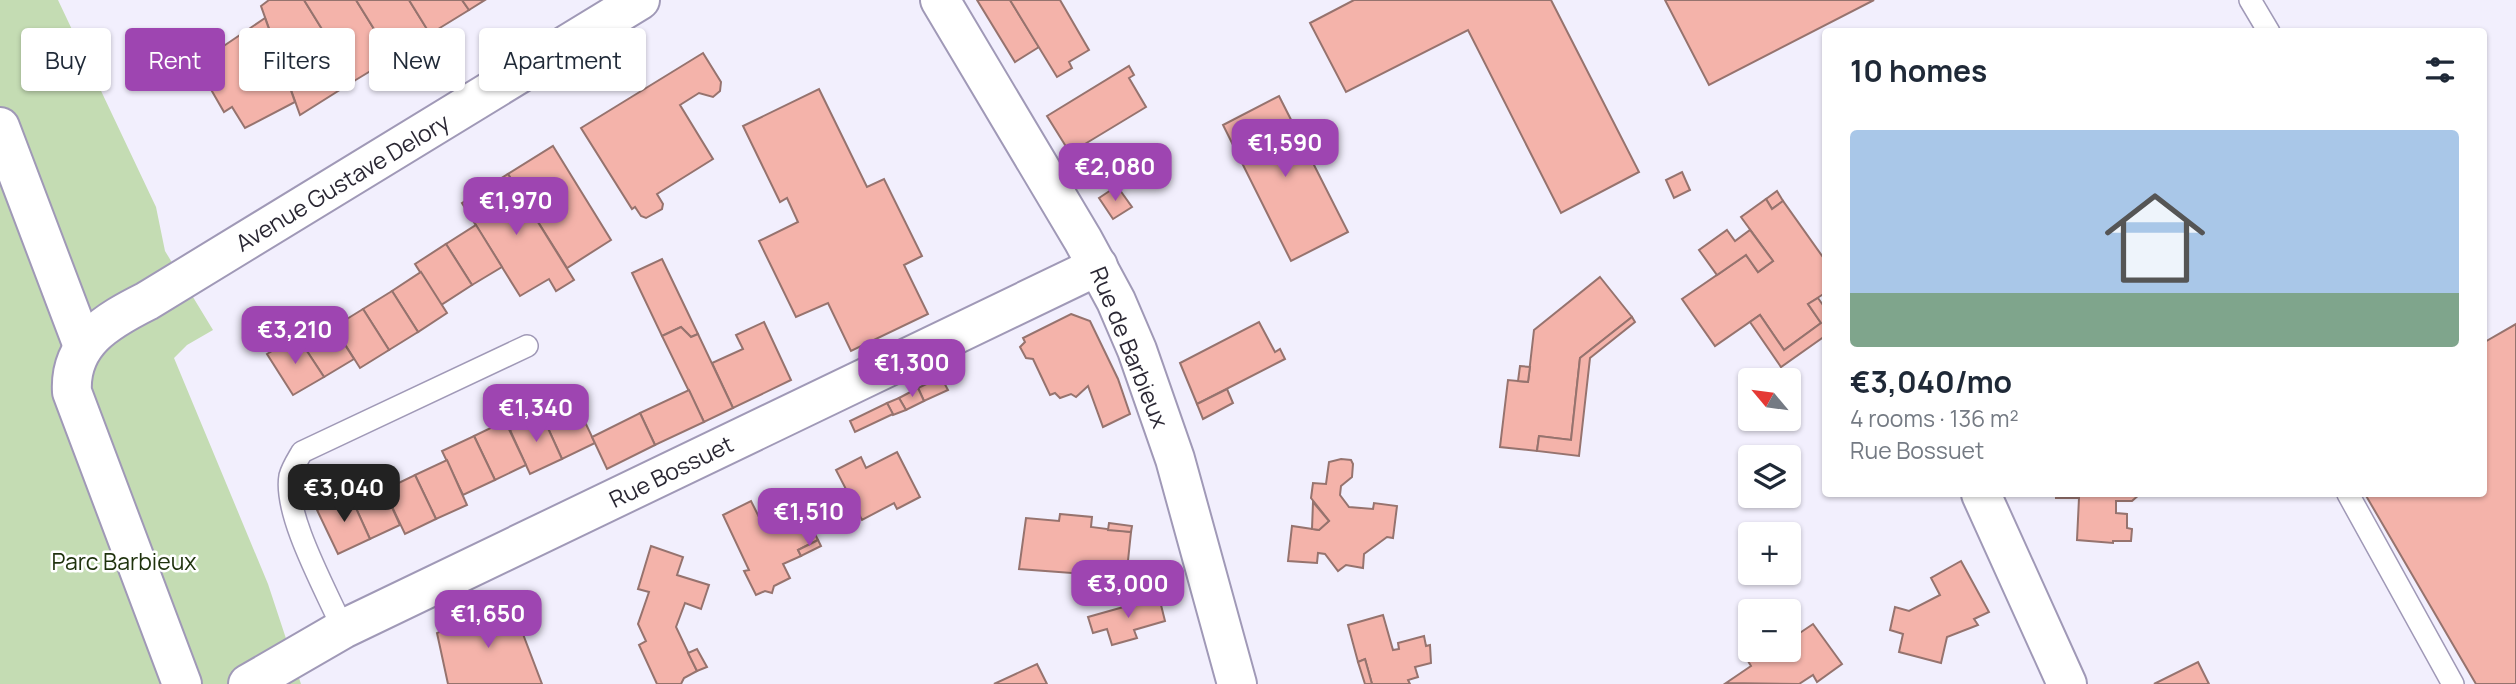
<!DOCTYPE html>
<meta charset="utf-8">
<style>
:root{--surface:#fff;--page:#f2f2f3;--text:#1f2937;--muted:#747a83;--accent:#9e45b1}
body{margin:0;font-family:Manrope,sans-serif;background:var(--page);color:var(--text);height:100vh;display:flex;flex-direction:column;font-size:26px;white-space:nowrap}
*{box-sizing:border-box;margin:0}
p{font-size:23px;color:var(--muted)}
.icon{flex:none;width:38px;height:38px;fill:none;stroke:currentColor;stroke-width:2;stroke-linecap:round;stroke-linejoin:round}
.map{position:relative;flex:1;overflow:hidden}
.side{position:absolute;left:1822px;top:28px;width:665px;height:469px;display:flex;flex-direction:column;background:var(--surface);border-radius:7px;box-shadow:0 2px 5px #0004}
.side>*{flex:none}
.hud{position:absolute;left:21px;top:28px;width:665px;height:63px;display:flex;gap:14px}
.needle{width:46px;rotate:299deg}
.controls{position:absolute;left:1738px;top:368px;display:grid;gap:14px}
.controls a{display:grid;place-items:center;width:63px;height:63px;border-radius:7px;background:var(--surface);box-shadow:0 2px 5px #0004;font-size:35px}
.price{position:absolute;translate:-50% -60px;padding:0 16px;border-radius:14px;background:var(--accent);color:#fff;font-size:23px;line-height:46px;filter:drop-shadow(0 2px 4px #0008)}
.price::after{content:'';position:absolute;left:50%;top:42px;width:21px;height:16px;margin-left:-10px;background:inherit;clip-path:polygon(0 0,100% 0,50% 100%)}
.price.current{background:#222;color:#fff}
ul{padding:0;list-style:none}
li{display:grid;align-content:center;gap:14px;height:371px;padding:0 28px}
li span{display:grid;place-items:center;height:217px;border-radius:7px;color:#555}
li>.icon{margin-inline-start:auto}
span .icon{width:126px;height:126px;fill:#fffc;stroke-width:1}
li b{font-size:30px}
h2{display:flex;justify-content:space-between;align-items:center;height:84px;padding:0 28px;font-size:30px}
.chip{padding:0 24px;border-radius:7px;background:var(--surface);box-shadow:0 2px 5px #0004;font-size:24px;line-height:63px}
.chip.current{background:var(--accent);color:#fff}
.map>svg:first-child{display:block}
.green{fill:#c4dcb3}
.building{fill:#f4b3aa;stroke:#96736e;stroke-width:2}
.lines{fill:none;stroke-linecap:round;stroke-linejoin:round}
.lane-casing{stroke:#a099b7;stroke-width:24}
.street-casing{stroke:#a099b7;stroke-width:42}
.secondary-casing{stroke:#a099b7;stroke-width:42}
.lane{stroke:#fff;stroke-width:21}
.street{stroke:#fff;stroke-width:38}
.secondary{stroke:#fff;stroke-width:38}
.labels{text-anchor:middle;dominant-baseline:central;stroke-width:5;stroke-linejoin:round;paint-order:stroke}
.street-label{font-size:23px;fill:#2b2834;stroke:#fff}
.park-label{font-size:23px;fill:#1f320d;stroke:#fff}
</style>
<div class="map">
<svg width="2516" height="684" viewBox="0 0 2516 684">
<rect width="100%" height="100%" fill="#f2effd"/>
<polygon class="green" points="0,0 58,0 156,207 165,251 213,330 187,345 174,358 268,584 301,684 0,684"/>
<g class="building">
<polygon points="269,0 304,0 354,81 300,115 261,6"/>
<polygon points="304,0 356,0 392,58 354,81"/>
<polygon points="356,0 409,0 430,34 392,58"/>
<polygon points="409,0 462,0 469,10 430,34"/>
<polygon points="462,0 485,0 469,10"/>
<polygon points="977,0 1010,0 1039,47 1015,62"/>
<polygon points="1010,0 1060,0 1089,50 1069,62 1072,68 1057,77"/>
<polygon points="1354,0 1551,0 1639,172 1561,213 1468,30 1346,92 1310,23"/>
<polygon points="1665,0 1874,0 1709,85"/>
<polygon points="265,18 295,102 245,128 232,107 224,112 209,86 216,81 203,60"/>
<polygon points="703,53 721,82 720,91 713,97 699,93 680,105 713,159 657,194 663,204 662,209 646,218 641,216 635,207 632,209 581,128"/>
<polygon points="1129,66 1134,75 1129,78 1146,107 1070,153 1047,116"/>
<polygon points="819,89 867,187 884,179 922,256 904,265 928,314 851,351 828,303 796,317 759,241 798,222 787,198 780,202 743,126"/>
<polygon points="1279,96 1348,232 1291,261 1223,125"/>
<polygon points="553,146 611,240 567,268 508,174"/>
<polygon points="1682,172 1690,190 1674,198 1666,180"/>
<polygon points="508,174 574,280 556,291 549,279 520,296 462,203"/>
<polygon points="1117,186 1132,207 1113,219 1099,198"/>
<polygon points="1777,191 1783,201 1772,209 1766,199"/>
<polygon points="1766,199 1772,209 1783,201 1825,260 1825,293 1808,304 1821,323 1784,350 1760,315 1715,346 1682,299 1746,255 1758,272 1773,261 1741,217"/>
<polygon points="476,225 502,267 472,285 446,244"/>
<polygon points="1727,230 1735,241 1750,230 1773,261 1758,272 1746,255 1717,275 1699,250"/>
<polygon points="446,244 472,285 441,305 415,264"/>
<polygon points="662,259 698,334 691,337 681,327 662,336 632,273"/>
<polygon points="421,272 447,313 418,332 392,291"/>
<polygon points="1600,277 1632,317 1580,358 1571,440 1539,436 1537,451 1500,447 1508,380 1528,382 1534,330"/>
<polygon points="392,291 418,332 389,350 363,309"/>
<polygon points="1818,298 1825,308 1825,336 1781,367 1750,322 1760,315 1784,350 1821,323 1808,304"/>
<polygon points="363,309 389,350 360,368 334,327"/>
<polygon points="1071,314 1090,321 1118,379 1130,414 1103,427 1088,386 1076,397 1071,394 1060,398 1055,393 1050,395 1033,359 1026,358 1020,347 1025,342 1023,338"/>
<polygon points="327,317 354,359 324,377 297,336"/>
<polygon points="1632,317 1635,322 1590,358 1579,456 1537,451 1539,436 1571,440 1580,358"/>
<polygon points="764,322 791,380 733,408 712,363 743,349 736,335"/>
<polygon points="1259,322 1275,352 1280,349 1285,359 1197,404 1180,363"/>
<polygon points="2516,324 2516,684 2476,684 2365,494 2483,494 2483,343"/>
<polygon points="681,327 691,337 698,334 733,408 704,422 662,336"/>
<polygon points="297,336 324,377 293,395 267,354"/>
<polygon points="1520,366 1530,367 1528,382 1518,381"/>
<polygon points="941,377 948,390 924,401 918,388"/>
<polygon points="918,388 924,401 906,410 899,398"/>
<polygon points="1227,389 1233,403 1203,419 1197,404"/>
<polygon points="689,390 704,422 655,445 640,413"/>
<polygon points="899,398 906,410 893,415 887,403"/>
<polygon points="574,399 595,443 562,459 542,415"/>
<polygon points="887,403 893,414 855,432 850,421"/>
<polygon points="640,413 655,445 607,469 592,437"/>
<polygon points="542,415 562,459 530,474 510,430"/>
<polygon points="505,421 526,465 495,480 474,436"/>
<polygon points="474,436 495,480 463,495 442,451"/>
<polygon points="897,452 920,497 897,509 894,503 862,520 836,470 861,457 866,468"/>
<polygon points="1341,459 1351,460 1353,464 1352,477 1341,486 1340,495 1349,507 1373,509 1374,503 1397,506 1393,538 1387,537 1364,554 1363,568 1346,565 1338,571 1325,554 1318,553 1317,563 1288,561 1292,526 1319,530 1329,521 1311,498 1313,483 1326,484 1329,462"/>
<polygon points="447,460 467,505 436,519 415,475"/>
<polygon points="415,475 436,519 405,534 384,490"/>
<polygon points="380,481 400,525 370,539 350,495"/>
<polygon points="2056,494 2140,494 2132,501 2116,501 2116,513 2127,514 2127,528 2132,529 2131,541 2113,541 2113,543 2077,540 2079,498 2056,498"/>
<polygon points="350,495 370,539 338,554 317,510"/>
<polygon points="796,495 818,540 798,550 801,556 783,564 790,578 774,586 772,593 765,591 756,595 744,571 749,570 723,515 751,501 760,519 769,514 767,509"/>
<polygon points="1313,502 1329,521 1319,530 1312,529"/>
<polygon points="1060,514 1092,517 1091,527 1131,532 1127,570 1086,566 1085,574 1019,569 1026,518 1059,521"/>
<polygon points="1109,523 1132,526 1131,532 1108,530"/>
<polygon points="818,540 821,546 801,556 798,550"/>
<polygon points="651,546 683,557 677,575 709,585 701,609 685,603 676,627 697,671 684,678 681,684 657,684 639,645 646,641 638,624 649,592 638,589"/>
<polygon points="1961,561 1989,612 1974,619 1978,625 1947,637 1941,663 1899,652 1903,634 1890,630 1895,607 1909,611 1940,595 1931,578"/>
<polygon points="1159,597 1165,621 1134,630 1137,638 1112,645 1107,629 1093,633 1088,617"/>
<polygon points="510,600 542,684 448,684 437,633"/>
<polygon points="1383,615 1393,650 1399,649 1398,643 1424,636 1426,646 1430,645 1431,663 1415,667 1418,677 1408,680 1410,684 1372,684 1365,659 1358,662 1348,625"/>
<polygon points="1813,624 1842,664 1817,682 1813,675 1799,684 1726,683 1751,666 1748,661 1765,649 1788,649 1788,641"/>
<polygon points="697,649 707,667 697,671 688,653"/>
<polygon points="1365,659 1372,684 1365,684 1358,662"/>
<polygon points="2198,662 2209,684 2154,684"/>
<polygon points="1037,664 1047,684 994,684"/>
</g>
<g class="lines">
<defs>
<g id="lane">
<polyline points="2250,0 2269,32"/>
<polyline points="2348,494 2453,684"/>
<path d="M343 629C327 592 283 514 290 476 292 468 298 459 302 452L527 346"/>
</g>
<g id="street">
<polyline points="0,127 83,346"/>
<polyline points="1981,494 2067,684"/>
<polyline points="248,684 343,629 1098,266"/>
</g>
<g id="secondary">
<polyline points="940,0 1083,240 1116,301 1137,350 1175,459 1237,684"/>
<path d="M182 684 72 392C69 343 107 321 147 301L640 0"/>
</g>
</defs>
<use href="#lane" class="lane-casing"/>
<use href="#street" class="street-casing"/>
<use href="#secondary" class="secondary-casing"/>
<use href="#lane" class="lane"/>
<use href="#street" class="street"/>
<use href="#secondary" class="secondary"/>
</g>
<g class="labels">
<g class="street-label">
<text transform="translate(342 182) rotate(-31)">Avenue Gustave Delory</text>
<text transform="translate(1130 347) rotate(68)">Rue de Barbieux</text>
<text transform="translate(671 471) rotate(-26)">Rue Bossuet</text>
</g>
<g class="park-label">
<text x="124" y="561">Parc Barbieux</text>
</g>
</g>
</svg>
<div class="controls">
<a><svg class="needle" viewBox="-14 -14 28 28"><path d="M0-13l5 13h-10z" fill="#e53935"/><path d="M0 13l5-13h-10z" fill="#747a83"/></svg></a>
<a><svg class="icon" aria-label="layers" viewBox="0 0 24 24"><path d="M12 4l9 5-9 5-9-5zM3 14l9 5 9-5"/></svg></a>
<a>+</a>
<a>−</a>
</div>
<b class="price" style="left:1285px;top:179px">€1,590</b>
<b class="price" style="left:1115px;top:203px">€2,080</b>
<b class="price" style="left:516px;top:237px">€1,970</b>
<b class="price" style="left:295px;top:366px">€3,210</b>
<b class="price" style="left:912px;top:399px">€1,300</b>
<b class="price" style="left:536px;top:444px">€1,340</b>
<b class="price current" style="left:344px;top:524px">€3,040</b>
<b class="price" style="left:809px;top:548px">€1,510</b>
<b class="price" style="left:1128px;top:620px">€3,000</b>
<b class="price" style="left:488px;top:650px">€1,650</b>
<div class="hud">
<a class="chip">Buy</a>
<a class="chip current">Rent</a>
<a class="chip">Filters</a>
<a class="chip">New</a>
<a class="chip">Apartment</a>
</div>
<section class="side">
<h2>10 homes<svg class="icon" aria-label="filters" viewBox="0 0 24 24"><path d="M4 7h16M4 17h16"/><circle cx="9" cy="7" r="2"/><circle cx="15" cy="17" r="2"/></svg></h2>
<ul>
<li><span style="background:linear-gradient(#a9c7e8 75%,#7fa58c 0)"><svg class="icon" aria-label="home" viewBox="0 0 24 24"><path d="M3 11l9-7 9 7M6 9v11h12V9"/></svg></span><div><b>€3,040/mo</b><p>4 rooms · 136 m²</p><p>Rue Bossuet</p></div></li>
</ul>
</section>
</div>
